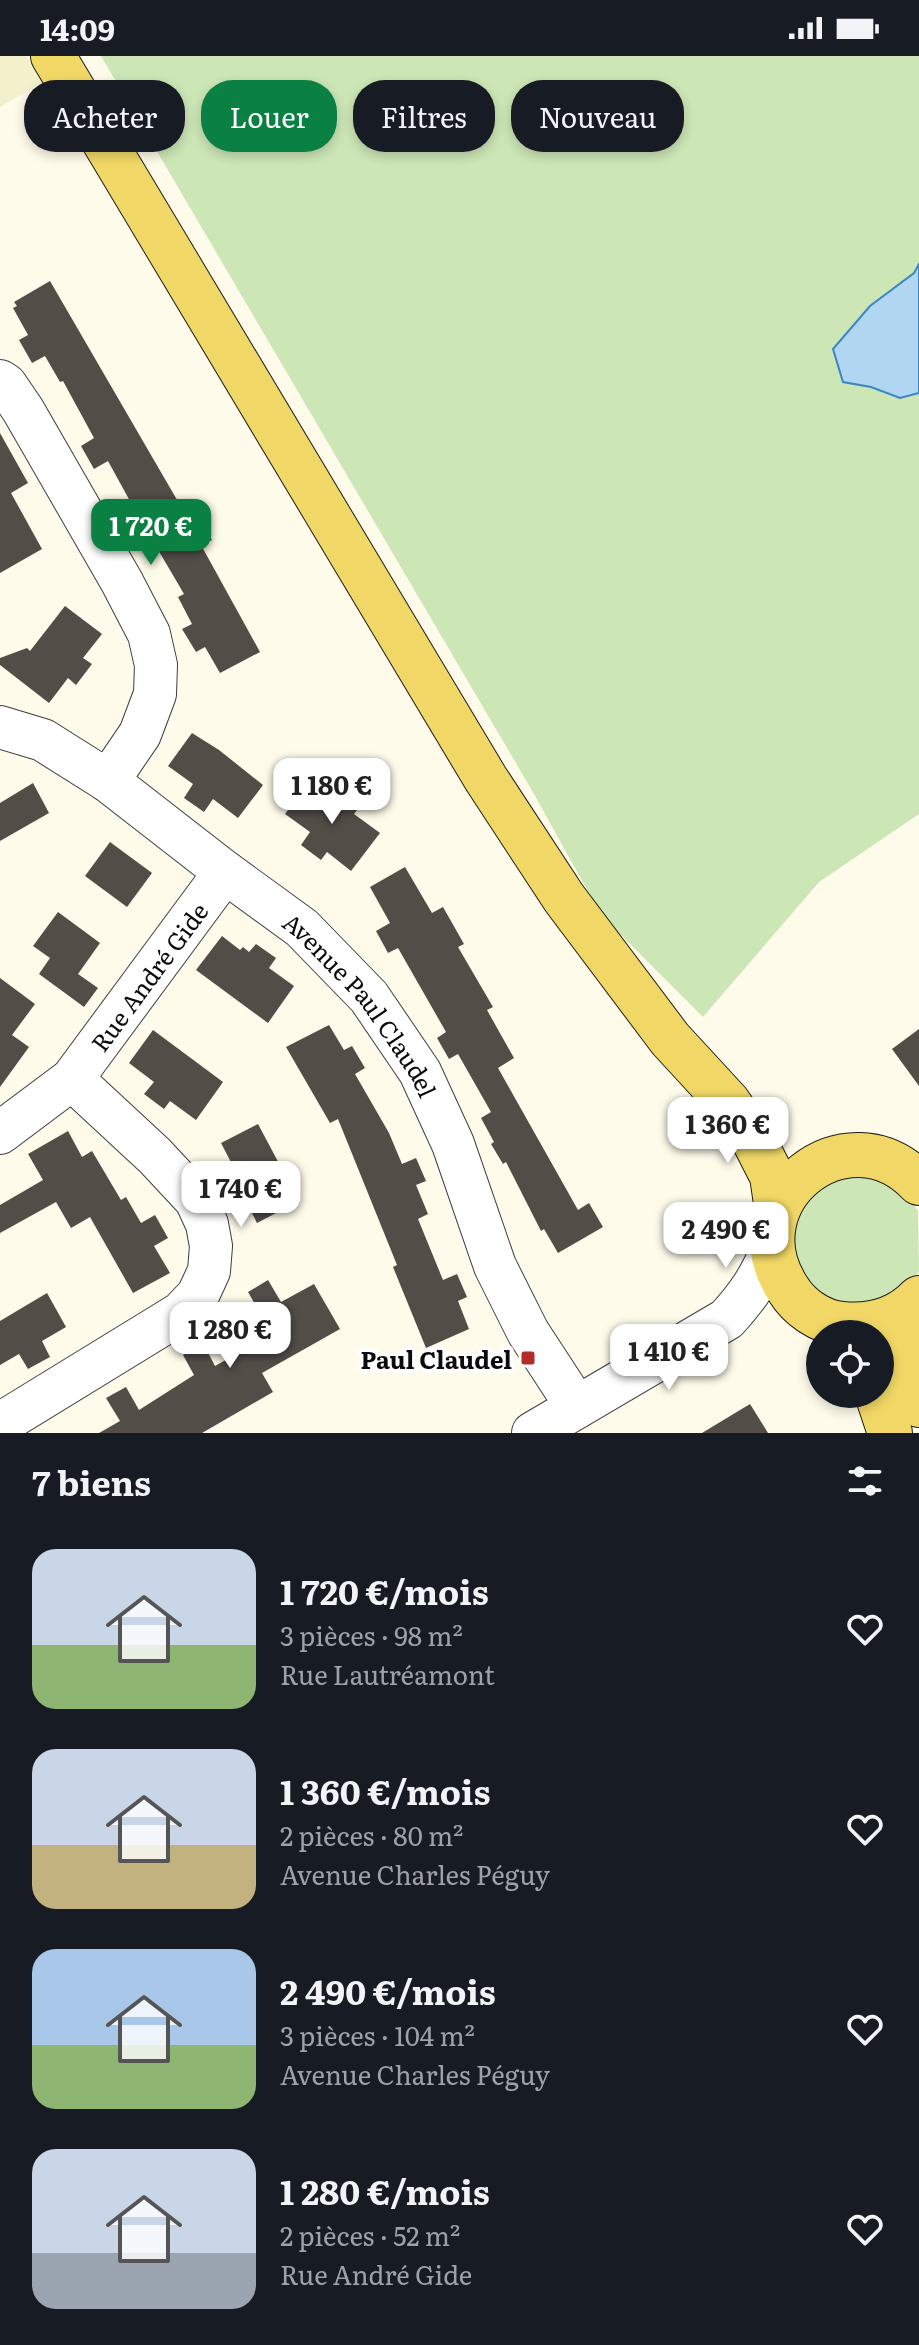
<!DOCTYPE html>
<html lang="fr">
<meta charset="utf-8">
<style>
:root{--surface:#171b24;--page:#242831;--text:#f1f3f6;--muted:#9ea1a6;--accent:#0b8043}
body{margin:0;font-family:Literata,serif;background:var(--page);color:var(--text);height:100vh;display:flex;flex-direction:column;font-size:30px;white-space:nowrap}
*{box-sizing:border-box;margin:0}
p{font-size:26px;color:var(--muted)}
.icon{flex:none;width:44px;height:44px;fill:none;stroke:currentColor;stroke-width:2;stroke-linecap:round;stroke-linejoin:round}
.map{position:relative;height:1377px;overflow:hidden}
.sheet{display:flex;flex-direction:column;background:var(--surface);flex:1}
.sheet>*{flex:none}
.banner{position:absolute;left:24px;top:24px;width:872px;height:72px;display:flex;gap:16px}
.fabs{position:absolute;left:806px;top:1264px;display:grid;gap:16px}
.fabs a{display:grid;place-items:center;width:88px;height:88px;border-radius:50%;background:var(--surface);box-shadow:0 4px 12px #0003;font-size:40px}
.price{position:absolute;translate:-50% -68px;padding:0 18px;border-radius:16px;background:#fff;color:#222;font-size:26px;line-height:52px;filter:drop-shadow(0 2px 4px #0008)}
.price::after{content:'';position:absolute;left:50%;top:48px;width:24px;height:18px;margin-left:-12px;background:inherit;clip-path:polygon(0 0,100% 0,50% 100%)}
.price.selected{background:var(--accent);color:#fff}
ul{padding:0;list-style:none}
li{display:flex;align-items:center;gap:24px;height:200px;padding:0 32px}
li span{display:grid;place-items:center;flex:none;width:224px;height:160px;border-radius:24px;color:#555}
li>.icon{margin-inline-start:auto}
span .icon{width:96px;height:96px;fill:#fffc;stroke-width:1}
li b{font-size:34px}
h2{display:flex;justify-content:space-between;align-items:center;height:96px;padding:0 32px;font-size:34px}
.chip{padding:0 28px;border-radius:32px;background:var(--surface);box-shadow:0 4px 12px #0003;font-size:28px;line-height:72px}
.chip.selected{background:var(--accent);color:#fff}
.status{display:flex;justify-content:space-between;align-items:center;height:56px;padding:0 40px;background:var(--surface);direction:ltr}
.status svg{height:22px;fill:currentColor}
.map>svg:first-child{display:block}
.farmland{fill:#f2f1cc}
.green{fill:#cce6b6}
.water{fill:#b1d6f2;stroke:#3c86c5;stroke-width:2}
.building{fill:#534d48}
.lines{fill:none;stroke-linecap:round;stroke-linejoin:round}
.minor-casing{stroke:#3e3e3e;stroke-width:44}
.major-casing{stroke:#1c1c1c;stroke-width:46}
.minor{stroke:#fff;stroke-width:42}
.major{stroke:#f1d866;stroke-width:44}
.poi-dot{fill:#b32d2b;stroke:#fff;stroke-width:3}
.labels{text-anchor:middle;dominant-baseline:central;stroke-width:8;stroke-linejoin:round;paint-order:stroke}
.street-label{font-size:24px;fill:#0b0b0b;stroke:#fff}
.poi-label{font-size:24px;font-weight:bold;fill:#0b0b0b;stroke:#fff;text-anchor:end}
</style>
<div class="status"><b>14:09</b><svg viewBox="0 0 49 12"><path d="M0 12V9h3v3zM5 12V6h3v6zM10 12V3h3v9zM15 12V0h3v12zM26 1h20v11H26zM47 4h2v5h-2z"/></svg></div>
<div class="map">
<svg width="919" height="1377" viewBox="0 0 919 1377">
<rect width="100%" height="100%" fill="#fefbea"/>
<polygon class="farmland" points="0,0 27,0 43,26 0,51"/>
<g class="green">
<polygon points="101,0 919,0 919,758 819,826 703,961 601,859 534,738"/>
<path d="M867 1119 905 1138 918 1155 919 1215C908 1242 882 1247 857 1255L814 1239 791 1201 796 1158 825 1127Z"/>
</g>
<polygon class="water" points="919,208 919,337 900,342 871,331 843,326 833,293 870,250 914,217"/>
<g class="building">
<polygon points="50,225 180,449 189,444 212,484 201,489 260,596 220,617 205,591 196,596 182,573 192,568 178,541 184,538 150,480 137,488 122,464 136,456 108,405 94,413 81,390 94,382 63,325 60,326 45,300 32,307 19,284 28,279 13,252 17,250 14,246"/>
<polygon points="0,377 28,427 11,437 42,493 0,517"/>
<polygon points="65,550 102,578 83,602 92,608 76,629 68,622 49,647 0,609 0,602 27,592 30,595"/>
<polygon points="192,677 219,694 263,729 238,762 213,743 204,756 184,742 193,728 168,710"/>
<polygon points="309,725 335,743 338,740 357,754 354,758 380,777 351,815 327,796 321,804 301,789 310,776 285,758"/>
<polygon points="33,727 49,757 0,785 0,747"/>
<polygon points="110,786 152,817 127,851 85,820"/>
<polygon points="405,811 432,857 443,851 464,888 458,891 493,951 487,954 514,1002 498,1012 578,1154 589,1147 603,1171 558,1197 544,1173 541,1175 506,1106 503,1108 491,1088 494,1086 481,1062 491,1056 458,998 449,1003 437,982 446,976 398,892 388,897 376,875 390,867 370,831"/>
<polygon points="58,856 100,887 78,918 98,932 84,951 39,918 50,902 33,890"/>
<polygon points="222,880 240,894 243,891 249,896 256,888 276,902 269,912 294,930 268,967 196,914"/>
<polygon points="0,922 35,948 12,979 29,991 0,1031"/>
<polygon points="329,969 344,994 352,990 365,1012 355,1018 389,1077 402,1108 416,1102 426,1125 416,1129 428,1158 418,1163 443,1224 457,1218 467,1241 458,1245 469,1273 426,1292 393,1211 397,1209 338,1063 330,1067 286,991"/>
<polygon points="919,973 919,1030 892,993"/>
<polygon points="153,974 223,1026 196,1064 170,1045 164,1053 144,1038 154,1026 129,1007"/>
<polygon points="258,1068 299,1145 257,1167 243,1139 234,1144 222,1121 235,1114 221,1087"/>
<polygon points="68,1075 82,1101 92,1095 121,1144 126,1141 141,1167 155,1159 168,1182 154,1190 170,1217 133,1237 90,1161 71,1172 56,1146 0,1177 0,1149 43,1124 28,1098"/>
<polygon points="268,1224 281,1246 314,1228 340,1273 262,1317 273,1336 202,1377 99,1377 120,1365 106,1342 126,1331 139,1354 194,1319 183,1299 203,1287 215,1310 272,1278 248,1236"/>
<polygon points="47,1237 66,1271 42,1285 50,1301 28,1313 19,1298 0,1309 0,1265"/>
<polygon points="750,1348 768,1377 702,1377"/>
</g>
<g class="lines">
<defs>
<g id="minor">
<polyline points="0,325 6,329 23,354 122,526 149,578 156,609 155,638 140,678 108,725"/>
<path id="s1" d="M0 671 43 684 108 725 225 816 302 872 369 941 420 1016 453 1088 495 1210 528 1276 577 1351"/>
<path id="s2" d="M0 1077 72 1023 225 816"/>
<polyline points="0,1368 181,1257 198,1239 209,1215 211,1190 207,1168 196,1144 155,1100 72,1023"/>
<path d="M533 1377 727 1263C748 1240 760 1222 772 1193"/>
</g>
<g id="major">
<polyline points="53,0 486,723 564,842 670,983 728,1046 750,1077 772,1120 777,1154"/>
<path d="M919 1127C847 1051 730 1144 788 1233 799 1251 820 1266 842 1268 872 1271 898 1264 919 1242"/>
<path d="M919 1253C901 1297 904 1305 919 1349"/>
<polyline points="877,1338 890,1377"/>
</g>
</defs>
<use href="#minor" class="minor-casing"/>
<use href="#major" class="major-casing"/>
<use href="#minor" class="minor"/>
<use href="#major" class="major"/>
</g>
<rect class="poi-dot" x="520" y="1294" width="16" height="16" rx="4"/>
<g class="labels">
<g class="street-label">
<text stroke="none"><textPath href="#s2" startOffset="218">Rue André Gide</textPath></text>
<text stroke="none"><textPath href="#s1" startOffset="462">Avenue Paul Claudel</textPath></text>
</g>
<g class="poi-label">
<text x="512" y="1302">Paul Claudel</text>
</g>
</g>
</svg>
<div class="fabs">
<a><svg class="icon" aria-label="locate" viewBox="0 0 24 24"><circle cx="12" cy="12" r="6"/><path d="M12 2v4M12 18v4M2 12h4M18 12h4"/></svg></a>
</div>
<b class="price selected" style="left:151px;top:511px">1 720 €</b>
<b class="price" style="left:332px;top:770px">1 180 €</b>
<b class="price" style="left:728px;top:1109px">1 360 €</b>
<b class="price" style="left:241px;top:1173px">1 740 €</b>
<b class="price" style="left:726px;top:1214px">2 490 €</b>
<b class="price" style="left:230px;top:1314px">1 280 €</b>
<b class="price" style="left:669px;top:1336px">1 410 €</b>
<div class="banner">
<a class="chip">Acheter</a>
<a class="chip selected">Louer</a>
<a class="chip">Filtres</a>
<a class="chip">Nouveau</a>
</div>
</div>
<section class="sheet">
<h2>7 biens<svg class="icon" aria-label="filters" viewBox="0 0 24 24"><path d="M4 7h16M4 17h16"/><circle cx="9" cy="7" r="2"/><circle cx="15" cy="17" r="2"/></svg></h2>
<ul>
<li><span style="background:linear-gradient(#c9d6e8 60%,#8fb573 0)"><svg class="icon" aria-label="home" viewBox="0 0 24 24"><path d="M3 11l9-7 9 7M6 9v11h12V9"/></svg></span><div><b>1 720 €/mois</b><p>3 pièces · 98 m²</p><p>Rue Lautréamont</p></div><svg class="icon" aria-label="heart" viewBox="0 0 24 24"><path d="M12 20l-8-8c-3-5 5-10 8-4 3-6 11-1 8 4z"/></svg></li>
<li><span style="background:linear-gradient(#c9d6e8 60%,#c2b280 0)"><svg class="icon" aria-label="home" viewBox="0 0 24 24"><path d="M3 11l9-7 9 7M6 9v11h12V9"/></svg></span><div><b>1 360 €/mois</b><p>2 pièces · 80 m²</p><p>Avenue Charles Péguy</p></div><svg class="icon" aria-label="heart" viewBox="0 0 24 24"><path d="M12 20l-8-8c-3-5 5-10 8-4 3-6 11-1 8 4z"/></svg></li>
<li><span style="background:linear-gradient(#a9c7e8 60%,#8fb573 0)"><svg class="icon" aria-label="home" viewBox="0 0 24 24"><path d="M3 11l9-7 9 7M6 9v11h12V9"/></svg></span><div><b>2 490 €/mois</b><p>3 pièces · 104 m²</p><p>Avenue Charles Péguy</p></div><svg class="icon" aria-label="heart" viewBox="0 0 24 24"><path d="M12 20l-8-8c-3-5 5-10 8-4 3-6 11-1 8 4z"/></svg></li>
<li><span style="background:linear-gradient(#c9d6e8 65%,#9aa5b1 0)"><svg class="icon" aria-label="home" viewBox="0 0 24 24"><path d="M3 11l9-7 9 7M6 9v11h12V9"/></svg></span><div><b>1 280 €/mois</b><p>2 pièces · 52 m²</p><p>Rue André Gide</p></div><svg class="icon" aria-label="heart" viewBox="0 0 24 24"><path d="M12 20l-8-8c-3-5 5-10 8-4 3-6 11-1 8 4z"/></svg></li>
</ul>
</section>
